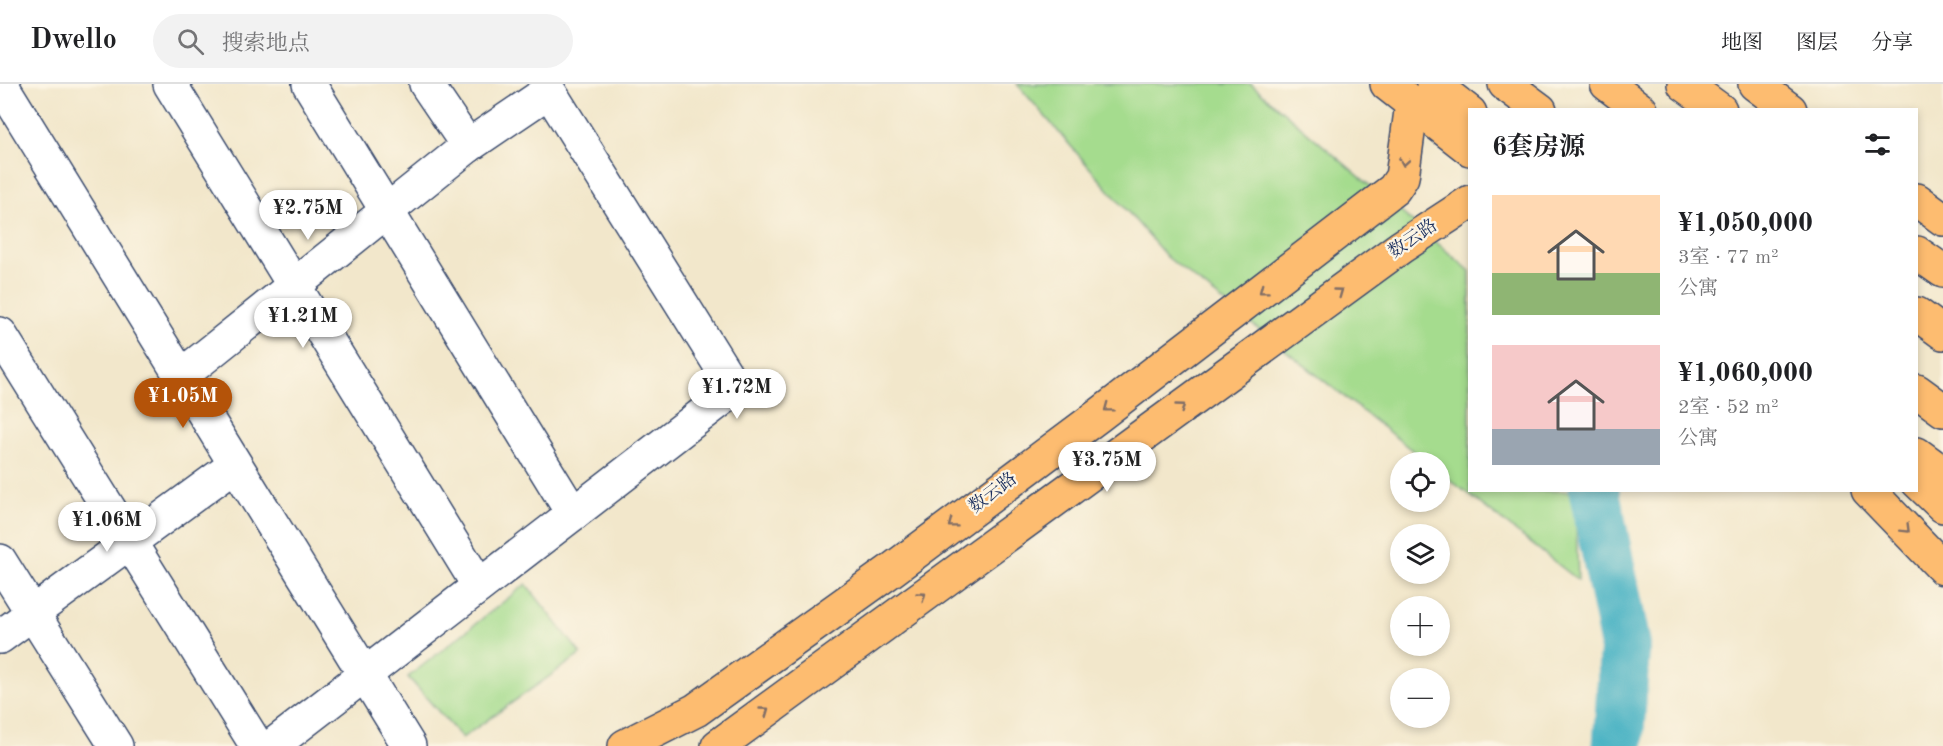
<!DOCTYPE html>
<html lang="zh">
<meta charset="utf-8">
<style>
:root{--surface:#fff;--page:#f2f2f2;--text:#202124;--muted:#757577;--line:#e0e0e0;--accent:#b45309}
body{margin:0;font-family:"Old Standard TT","Noto Serif SC",serif;background:var(--page);color:var(--text);height:100vh;display:flex;flex-direction:column;font-size:22px;white-space:nowrap}
*{box-sizing:border-box;margin:0}
p{font-size:20px;color:var(--muted)}
.icon{flex:none;width:33px;height:33px;fill:none;stroke:currentColor;stroke-width:2;stroke-linecap:round;stroke-linejoin:round}
.map{position:relative;flex:1;overflow:hidden}
.details{position:absolute;left:1468px;top:24px;width:450px;height:384px;display:flex;flex-direction:column;background:var(--surface);border-radius:0px;box-shadow:0 3px 9px #0003}
.details>*{flex:none}
.fabs{position:absolute;left:1390px;top:368px;display:grid;gap:12px}
.fabs a{display:grid;place-items:center;width:60px;height:60px;border-radius:50%;background:var(--surface);box-shadow:0 3px 9px #0003;font-size:30px}
.price{position:absolute;translate:-50% -51px;padding:0 14px;border-radius:21px;background:#fff;color:#222;font-size:20px;line-height:39px;filter:drop-shadow(0 2px 3px #0008)}
.price::after{content:'';position:absolute;left:50%;top:36px;width:18px;height:14px;margin-left:-9px;background:inherit;clip-path:polygon(0 0,100% 0,50% 100%)}
.price.selected{background:var(--accent);color:#fff}
ul{padding:0;list-style:none}
li{display:flex;align-items:center;gap:18px;height:150px;padding:0 24px}
li span{display:grid;place-items:center;flex:none;width:168px;height:120px;border-radius:0px;color:#555}
li>.icon{margin-inline-start:auto}
span .icon{width:72px;height:72px;fill:#fffc;stroke-width:1}
li b{font-size:26px}
h2{display:flex;justify-content:space-between;align-items:center;height:72px;padding:0 24px;font-size:26px}
header{display:flex;align-items:center;gap:36px;box-sizing:border-box;height:84px;padding:0 30px;background:var(--surface);border-bottom:2px solid var(--line)}
header strong{font-size:28px}
nav{display:flex;gap:33px;margin-inline-start:auto;font-size:21px}
.search{width:420px;height:54px;background:var(--page);display:flex;align-items:center;gap:15px;box-sizing:border-box;padding:0 21px;border-radius:33px;color:var(--muted);font-size:22px}
.map>svg:first-child{display:block}
.green{fill:#a5dc8e;stroke:#608676;stroke-width:1.5}
.lines{fill:none;stroke-linecap:round;stroke-linejoin:round}
.river{stroke:#45b1c3;stroke-width:51}
.minor-casing{stroke:#3b4b6e;stroke-width:36}
.major-casing{stroke:#3b4b6e;stroke-width:36}
.highway-casing{stroke:#3b4b6e;stroke-width:36}
.minor{stroke:#fff;stroke-width:33}
.major{stroke:#fdbc70;stroke-width:33}
.highway{stroke:#fdbc70;stroke-width:33}
.oneway{stroke:#816e66}
.labels{text-anchor:middle;dominant-baseline:central;stroke-width:4.5;stroke-linejoin:round;paint-order:stroke}
.street-label{font-size:18px;fill:#1b2f5e;stroke:#fcf5e5}
</style>
<header>
<strong>Dwello</strong>
<div class="search"><svg class="icon" aria-label="search" viewBox="0 0 24 24"><circle cx="10" cy="10" r="6"/><path d="M15 15l6 6"/></svg>搜索地点</div>
<nav><a>地图</a><a>图层</a><a>分享</a></nav>
</header>
<div class="map">
<svg width="1943" height="662" viewBox="0 0 1943 662">
<rect width="100%" height="100%" fill="#fcf5e5"/>
<filter id="ink" filterUnits="userSpaceOnUse"><feTurbulence type="fractalNoise" baseFrequency=".0167" numOctaves="2"/><feDisplacementMap in="SourceGraphic" scale="12" xChannelSelector="R" yChannelSelector="G"/><feConvolveMatrix kernelMatrix="1 2 1 2 8 2 1 2 1" color-interpolation-filters="sRGB"/></filter>
<filter id="wash" filterUnits="userSpaceOnUse"><feTurbulence type="fractalNoise" baseFrequency=".008" numOctaves="4" result="noise"/><feDisplacementMap in="SourceGraphic" scale="24" xChannelSelector="R" yChannelSelector="G"/><feGaussianBlur stdDeviation="1.35" result="paint"/><feColorMatrix in="noise" values="0 0 0 0 0 0 0 0 0 0 0 0 0 0 0 0 0 1.4 0 .05"/><feComposite in="paint" operator="in"/></filter>
<g filter="url(#wash)">
<rect width="100%" height="100%" fill="#f2e7cb"/>
<g class="green">
<polygon points="1017,0 1251,0 1470,187 1470,406 1575,407 1578,496 1440,388 1440,378 1427,378 1167,173"/>
<polygon points="526,500 581,570 462,654 408,593"/>
</g>
<g class="lines">
<polyline class="river" points="1594,406 1625,559 1618,662"/>
</g>
</g>
<g filter="url(#ink)">
<g class="lines">
<defs>
<g id="minor">
<polyline points="1,0 409,662"/>
<polyline points="170,0 479,502"/>
<polyline points="309,0 573,430"/>
<polyline points="0,250 257,662"/>
<polyline points="181,292 468,62"/>
<polyline points="0,477 116,662"/>
<polyline points="0,553 235,381"/>
<polyline points="272,662 735,305 549,7 468,62 426,0"/>
</g>
<g id="major">
<polyline points="1387,0 1470,65"/>
<polyline points="1755,0 1790,26"/>
<polyline points="1917,116 1943,135"/>
<polyline points="1868,406 1943,484"/>
<polyline points="625,662 696,626 893,485 1098,332 1394,105 1402,93 1412,20"/>
<polyline points="718,662 1401,163 1470,118"/>
</g>
<g id="highway">
<polyline points="1433,0 1470,29"/>
<polyline points="1505,0 1540,26"/>
<polyline points="1607,0 1641,26"/>
<polyline points="1684,0 1720,26"/>
<polyline points="1917,169 1943,187"/>
<polyline points="1917,230 1943,249"/>
<polyline points="1917,307 1943,326"/>
<polyline points="1917,370 1943,389"/>
<polyline points="1917,397 1943,422"/>
</g>
</defs>
<use href="#minor" class="minor-casing"/>
<use href="#major" class="major-casing"/>
<use href="#highway" class="highway-casing"/>
<use href="#minor" class="minor"/>
<use href="#major" class="major"/>
<use href="#highway" class="highway"/>
</g>
<defs><path id="oneway-chevron" d="M-2-3.5L2.5 0L-2 3.5" fill="none" stroke-width="1.6" stroke-linecap="round" stroke-linejoin="round" transform="scale(1.5)"/></defs>
<g class="oneway">
<use href="#oneway-chevron" transform="translate(1404 78) rotate(99)"/>
<use href="#oneway-chevron" transform="translate(1263 206) rotate(143)"/>
<use href="#oneway-chevron" transform="translate(1339 208) rotate(-36)"/>
<use href="#oneway-chevron" transform="translate(1181 323) rotate(-36)"/>
<use href="#oneway-chevron" transform="translate(1108 324) rotate(143)"/>
<use href="#oneway-chevron" transform="translate(952 440) rotate(143)"/>
<use href="#oneway-chevron" transform="translate(1906 445) rotate(45)"/>
<use href="#oneway-chevron" transform="translate(922 512) rotate(-36)"/>
<use href="#oneway-chevron" transform="translate(765 627) rotate(-36)"/>
</g>
</g>
<g class="labels">
<g class="street-label">
<text transform="translate(1413 155) rotate(-34)">数云路</text>
<text transform="translate(993 409) rotate(-37)">数云路</text>
</g>
</g>
</svg>
<div class="fabs">
<a><svg class="icon" aria-label="locate" viewBox="0 0 24 24"><circle cx="12" cy="12" r="6"/><path d="M12 2v4M12 18v4M2 12h4M18 12h4"/></svg></a>
<a><svg class="icon" aria-label="layers" viewBox="0 0 24 24"><path d="M12 4l9 5-9 5-9-5zM3 14l9 5 9-5"/></svg></a>
<a>+</a>
<a>−</a>
</div>
<b class="price" style="left:308px;top:157px">¥2.75M</b>
<b class="price" style="left:303px;top:265px">¥1.21M</b>
<b class="price" style="left:737px;top:336px">¥1.72M</b>
<b class="price selected" style="left:183px;top:345px">¥1.05M</b>
<b class="price" style="left:1107px;top:409px">¥3.75M</b>
<b class="price" style="left:107px;top:469px">¥1.06M</b>
<section class="details">
<h2>6套房源<svg class="icon" aria-label="filters" viewBox="0 0 24 24"><path d="M4 7h16M4 17h16"/><circle cx="9" cy="7" r="2"/><circle cx="15" cy="17" r="2"/></svg></h2>
<ul>
<li><span style="background:linear-gradient(#ffd9b3 65%,#8fb573 0)"><svg class="icon" aria-label="home" viewBox="0 0 24 24"><path d="M3 11l9-7 9 7M6 9v11h12V9"/></svg></span><div><b>¥1,050,000</b><p>3室 · 77 m²</p><p>公寓</p></div></li>
<li><span style="background:linear-gradient(#f6c9c9 70%,#9aa5b1 0)"><svg class="icon" aria-label="home" viewBox="0 0 24 24"><path d="M3 11l9-7 9 7M6 9v11h12V9"/></svg></span><div><b>¥1,060,000</b><p>2室 · 52 m²</p><p>公寓</p></div></li>
</ul>
</section>
</div>
